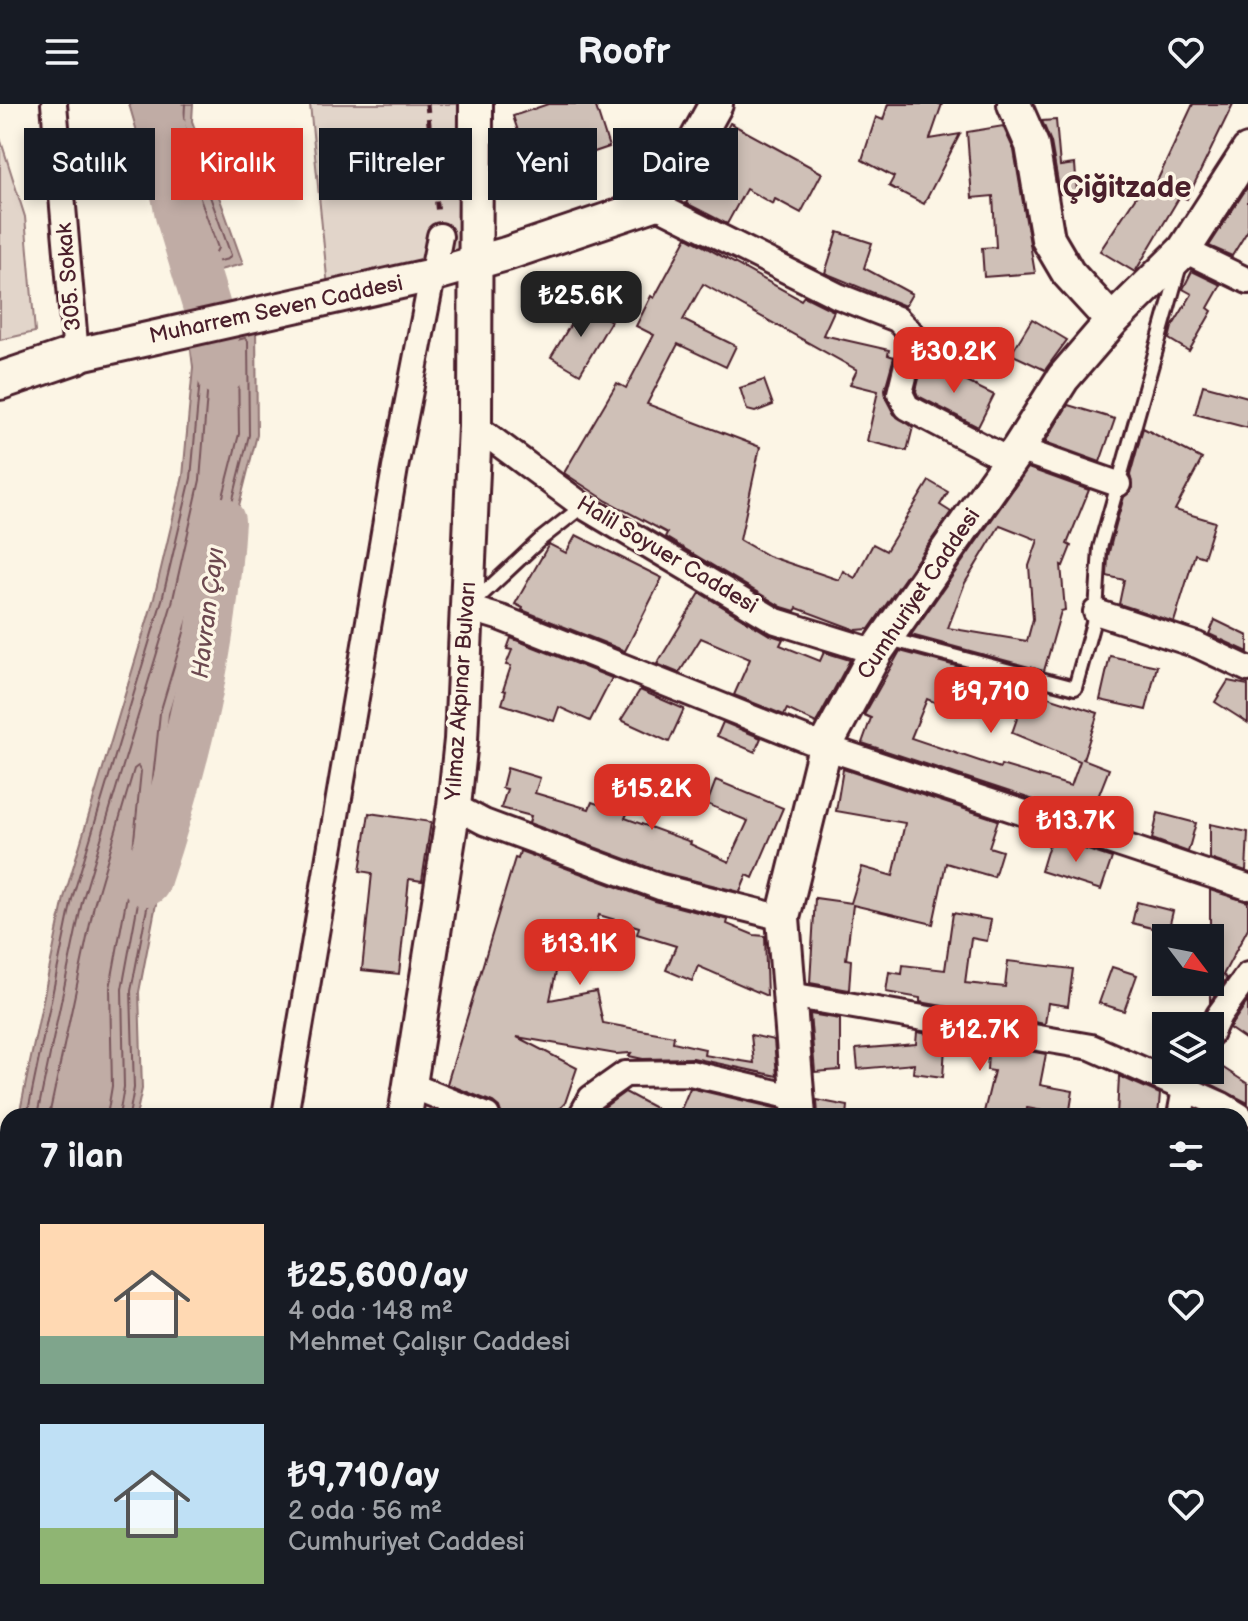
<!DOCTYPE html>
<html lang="tr">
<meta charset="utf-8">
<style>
:root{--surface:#171b24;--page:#242831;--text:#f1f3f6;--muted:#9ea1a6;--accent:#d93025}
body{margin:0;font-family:"Balsamiq Sans",sans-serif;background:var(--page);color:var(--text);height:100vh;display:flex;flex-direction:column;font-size:30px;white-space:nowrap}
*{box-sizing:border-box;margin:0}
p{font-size:26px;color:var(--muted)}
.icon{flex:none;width:44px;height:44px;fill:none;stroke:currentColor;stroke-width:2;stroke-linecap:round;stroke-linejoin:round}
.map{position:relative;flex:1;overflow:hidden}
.details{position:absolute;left:0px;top:1004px;width:1248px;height:514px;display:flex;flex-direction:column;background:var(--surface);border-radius:24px 24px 0 0;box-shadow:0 4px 12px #0003}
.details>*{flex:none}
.hud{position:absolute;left:24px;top:24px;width:800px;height:72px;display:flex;gap:16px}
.needle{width:52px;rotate:122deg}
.controls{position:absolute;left:1152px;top:820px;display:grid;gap:16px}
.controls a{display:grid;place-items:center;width:72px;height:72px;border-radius:0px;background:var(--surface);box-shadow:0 4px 12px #0003;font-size:40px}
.price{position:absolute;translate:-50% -68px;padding:0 18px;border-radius:16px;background:var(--accent);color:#fff;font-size:26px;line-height:52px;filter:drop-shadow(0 2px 4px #0008)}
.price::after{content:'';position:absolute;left:50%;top:48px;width:24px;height:18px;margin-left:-12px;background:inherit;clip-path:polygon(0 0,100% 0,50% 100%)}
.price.on{background:#222;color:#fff}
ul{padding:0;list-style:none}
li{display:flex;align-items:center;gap:24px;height:200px;padding:0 40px}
li span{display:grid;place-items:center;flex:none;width:224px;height:160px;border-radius:0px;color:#555}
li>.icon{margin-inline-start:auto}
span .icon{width:96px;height:96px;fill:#fffc;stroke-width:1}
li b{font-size:34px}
h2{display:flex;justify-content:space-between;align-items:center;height:96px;padding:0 40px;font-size:34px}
.tag{padding:0 28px;border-radius:0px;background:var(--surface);box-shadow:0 4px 12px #0003;font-size:28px;line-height:72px}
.tag.on{background:var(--accent);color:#fff}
header{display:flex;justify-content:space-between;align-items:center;height:104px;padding:0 40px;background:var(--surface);font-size:36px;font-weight:800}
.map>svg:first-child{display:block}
.green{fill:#e2d5ca;stroke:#967a7a;stroke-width:2}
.water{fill:#c0aca5;stroke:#917474;stroke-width:2}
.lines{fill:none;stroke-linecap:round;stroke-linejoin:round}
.shore{stroke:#79575c;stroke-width:2}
.river{stroke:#c0aca5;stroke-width:48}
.building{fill:#cfc0b7;stroke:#4a1f2b;stroke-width:2;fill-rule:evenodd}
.lane-casing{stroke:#4a1f2b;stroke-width:18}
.street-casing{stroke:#4a1f2b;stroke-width:30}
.secondary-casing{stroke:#4a1f2b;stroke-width:38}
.primary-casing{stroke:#4a1f2b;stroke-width:42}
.path{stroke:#4a1f2b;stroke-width:5;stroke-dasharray:8 6;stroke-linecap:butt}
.lane{stroke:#fcf5e5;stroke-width:12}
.street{stroke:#fcf5e5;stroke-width:24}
.secondary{stroke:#fcf5e5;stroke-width:32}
.primary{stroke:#fcf5e5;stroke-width:36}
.labels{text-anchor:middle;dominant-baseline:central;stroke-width:7;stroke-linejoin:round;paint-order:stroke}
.street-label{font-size:22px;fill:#4a1f2b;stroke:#fcf5e5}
.water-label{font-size:24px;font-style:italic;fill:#6d4950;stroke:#fcf5e5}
.district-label{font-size:30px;font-weight:bold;fill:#4a1f2b;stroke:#fcf5e5}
</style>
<header><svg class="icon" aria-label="menu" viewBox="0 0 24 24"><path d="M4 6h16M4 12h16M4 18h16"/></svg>Roofr<svg class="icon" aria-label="heart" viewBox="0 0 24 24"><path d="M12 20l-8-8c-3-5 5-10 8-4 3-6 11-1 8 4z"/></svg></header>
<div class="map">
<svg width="1248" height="1517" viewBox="0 0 1248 1517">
<rect width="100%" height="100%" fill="#fcf5e5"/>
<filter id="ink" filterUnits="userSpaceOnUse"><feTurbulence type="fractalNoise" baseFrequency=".0125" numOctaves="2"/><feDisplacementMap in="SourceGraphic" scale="16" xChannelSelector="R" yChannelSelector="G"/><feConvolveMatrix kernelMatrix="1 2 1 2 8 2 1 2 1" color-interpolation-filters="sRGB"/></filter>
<g filter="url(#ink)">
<g class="green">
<polygon points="310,0 476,0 476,159 329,194"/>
<polygon points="0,34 25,113 35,228 0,236"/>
</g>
<g class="water">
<polygon points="129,0 193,0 192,17 243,160 180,176"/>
<polygon points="256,222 257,331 231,433 177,611 160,779 139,888 142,985 136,1012 19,1012 64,794 154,494 183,372 193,263 190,238"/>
<polygon points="8,1375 8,1510 39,1510 37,1517 0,1517 0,1417"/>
</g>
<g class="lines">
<g class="shore">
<polyline points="137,0 184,162 188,165 228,155 231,151 184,20 185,0"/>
<polyline points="147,0 191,150 195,153 216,148 218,144 174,23 175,0"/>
<polyline points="27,1012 72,795 162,496 191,374 201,264 199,246 245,234 248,237 249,331 224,431 169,610 152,778 131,887 134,984 129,1012"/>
<polyline points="37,1012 82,798 172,499 200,376 210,254 235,246 238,250 239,330 214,428 160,609 142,777 122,885 124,983 119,1012"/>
<polyline points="49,1012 94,801 134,665 138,662 141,667 130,775 110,884 112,982 107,1012"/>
</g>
<g class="river">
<polyline points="157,0 179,111 208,207 220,268"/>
<path d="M146 778C188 653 213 549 221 417"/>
<polyline points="49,1517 50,1510"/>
</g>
</g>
<g class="building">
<polygon points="548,0 595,0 609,43 532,69 513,12"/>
<polygon points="888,0 942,0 930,35 960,30 924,100 889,82 894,73 862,56 876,13 883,16"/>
<polygon points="1193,0 1233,0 1187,95 1180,92 1135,168 1100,147 1143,82 1152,88"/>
<polygon points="1056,16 1060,62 1075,60 1077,88 1060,90 1051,38 1042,17"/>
<polygon points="730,19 822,69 801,109 775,95 773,100 746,85 727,120 686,99"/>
<polygon points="1003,22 1014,46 1035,169 984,173 982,144 996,143 993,92 972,94 967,28"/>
<polygon points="1248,82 1248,126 1232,152 1209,142"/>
<polygon points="838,128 872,139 864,164 912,190 905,202 825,169"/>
<polygon points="687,133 801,196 804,192 834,207 823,231 889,246 888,251 894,253 885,285 886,295 894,310 913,323 907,347 867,337 878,287 850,280 857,266 703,180 683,216 736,242 726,263 678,240 647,300 760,343 740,436 768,452 839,476 843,467 855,474 873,440 886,447 929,377 948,388 940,401 951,408 869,525 856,526 797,504 795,507 782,503 665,433 667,429 607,397 564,369 617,279 626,284 654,231 636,222 651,192 654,194"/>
<polygon points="1192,167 1221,181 1208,204 1212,207 1189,247 1169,235 1172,223 1192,190 1183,185"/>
<polygon points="583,200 611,217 580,270 551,253"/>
<polygon points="1032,215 1067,236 1045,266 1011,250"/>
<polygon points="922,262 959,274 994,291 978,323 918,292 916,287"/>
<polygon points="764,276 773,301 755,308 747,306 740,284"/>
<polygon points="1203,281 1248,293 1248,324 1195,310"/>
<polygon points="1068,301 1115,315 1100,358 1045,338"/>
<polygon points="1143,324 1202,355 1175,406 1215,418 1204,453 1195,450 1174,518 1119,500 1124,476 1107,472 1108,452 1116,420 1124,393 1132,384 1130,371"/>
<path d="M1028 364 1089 386 1067 440 1071 442 1063 462 1061 461 1065 506 1061 507 1044 567 911 531ZM1000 421 1038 436 1029 462 1033 515 1027 537 948 524 965 479Z"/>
<polygon points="576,431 662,474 625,547 522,506 523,504 515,500 549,440 566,449"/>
<polygon points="700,489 768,530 783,535 780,541 820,557 824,548 850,556 816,619 787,605 784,611 734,591 750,555 701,534 679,569 657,560"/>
<polygon points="1215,516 1248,532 1248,548 1209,530"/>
<polygon points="511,534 612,574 590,617 559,603 554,617 502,600 506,587 503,586 511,562 506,561 512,546 507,545"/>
<path d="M900 547 1038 584 1036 589 1098 609 1083 655 1109 665 1098 693 1130 701 1122 725 862 639 871 614 864 611ZM972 592 1020 606 1012 629 1080 657 1071 682 1001 661 1000 664 911 634 927 595 964 610Z"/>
<polygon points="1110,552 1157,562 1146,606 1100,596"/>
<polygon points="1228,577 1248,581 1248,619 1215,598"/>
<polygon points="640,586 684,605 669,638 621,616"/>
<polygon points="723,618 761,634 755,648 717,632"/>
<polygon points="507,664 540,674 535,689 589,705 592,698 627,710 625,714 691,738 690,740 729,758 748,717 707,700 716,676 783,704 753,774 747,771 740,788 664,769 529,719 531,712 501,704 507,685 502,684"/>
<polygon points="843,665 998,716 989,743 1002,747 994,773 946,759 933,820 853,801 846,855 851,856 849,886 810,879 815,794 851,799 862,763 893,772 905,719 836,707"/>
<polygon points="369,709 431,718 422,777 409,775 399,870 362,866 372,769 360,767"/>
<polygon points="1158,709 1196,719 1188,748 1152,735"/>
<polygon points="1210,720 1248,728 1246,767 1210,755"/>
<polygon points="1051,734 1112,754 1101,786 1041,767"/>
<polygon points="520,747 655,797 728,816 727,820 754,831 765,832 767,892 698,862 692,877 666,866 676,842 637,830 639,823 599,811 593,830 566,821 550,896 596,887 603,919 674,932 673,938 705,945 704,951 754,959 751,931 774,936 777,972 693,954 643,955 629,952 631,949 616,950 517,933 577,964 565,999 553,1012 502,1012 499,1003 493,998 447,980 515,754 518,755"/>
<polygon points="1210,786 1248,798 1248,824 1223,871 1227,874 1210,898"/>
<polygon points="1137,798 1173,807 1168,828 1132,819"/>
<polygon points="953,809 991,816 987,837 971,834 965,879 1005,883 1008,857 1073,865 1068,902 1048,899 1045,920 920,898 920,894 886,888 889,868 902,870 903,861 945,866"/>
<polygon points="1112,863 1137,871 1124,907 1099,899"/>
<polygon points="1248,897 1248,937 1229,924"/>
<polygon points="810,910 840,915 840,966 815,968"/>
<polygon points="917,928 1046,950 1040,981 1073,987 1069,1012 1027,1004 1025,1012 983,1012 994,967 987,966 988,949 945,943 943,973 913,969 914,960 858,965 856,945 916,940"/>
<polygon points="1211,956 1248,980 1248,999 1205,977"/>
<polygon points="1119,972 1160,990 1158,1012 1117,1012"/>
<polygon points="690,984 779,1005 780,1012 678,1012"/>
<polygon points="625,988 670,1012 599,1012 603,1004"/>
<polygon points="817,996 848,1002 847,1012 818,1012"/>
</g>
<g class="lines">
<defs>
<g id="lane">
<polyline points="473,499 541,435 583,402"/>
<polyline points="889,535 1075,584 1096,508 1100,444 1180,161"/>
</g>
<g id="street">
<polyline points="54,0 76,251"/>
<polyline points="654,100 838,192 897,215 914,232 900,289 907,303 1010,357"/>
<polyline points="1184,146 1248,177"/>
<polyline points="475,322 583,402 776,517 876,548"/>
<polyline points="1018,345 1118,380"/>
<polyline points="468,504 501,514 825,643 1248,783"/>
<polyline points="1096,508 1197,541 1248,565"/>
<polyline points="454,702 484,718 660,783 783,814"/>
<polyline points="790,891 1091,943 1222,1001 1240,1012"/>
<polyline points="1210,930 1219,911 1248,871"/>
<polyline points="410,981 487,1012"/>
<polyline points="285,1012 395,364 440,132"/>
<polyline points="581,1012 591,994 625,970 690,969 798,994"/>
<polyline points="1180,1012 1185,985 1193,966"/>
<polyline points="1240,1288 1248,1294"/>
<polyline points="1240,1408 1248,1397"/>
<polyline points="749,1510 794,1512"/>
<polyline points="1127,1510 1136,1517"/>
<polyline points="196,1517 197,1510"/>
<polyline points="457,1517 457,1510"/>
<polyline points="1166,1517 1171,1510"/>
</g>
<g id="secondary">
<polyline points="1014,0 1032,41 1048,135 1068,169 1112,217"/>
<polyline points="76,251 432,171 506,150 654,100 684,58 716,0"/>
<polyline points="405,1012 454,702 461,636 475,322 476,0"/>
<polyline points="799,1012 783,814 825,643 876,548 1018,345 1063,274 1112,217 1184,146 1248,47"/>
<polyline points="323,1517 324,1510"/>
<polyline points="793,1517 794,1510"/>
</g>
<polyline id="primary" points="0,277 76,251"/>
</defs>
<use href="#lane" class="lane-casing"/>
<use href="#street" class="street-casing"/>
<use href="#secondary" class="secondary-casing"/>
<use href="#primary" class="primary-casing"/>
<polyline class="path" points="427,0 438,111"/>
<use href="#lane" class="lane"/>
<use href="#street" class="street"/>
<use href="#secondary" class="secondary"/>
<use href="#primary" class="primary"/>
</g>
</g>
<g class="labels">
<g class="street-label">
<text transform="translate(69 173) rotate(-95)">305. Sokak</text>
<text transform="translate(276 206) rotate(-12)">Muharrem Seven Caddesi</text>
<text transform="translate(667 451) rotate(31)">Halil Soyuer Caddesi</text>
<text transform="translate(919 490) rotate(-56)">Cumhuriyet Caddesi</text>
<text transform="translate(461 587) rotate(-86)">Yılmaz Akpınar Bulvarı</text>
</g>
<g class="water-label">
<text transform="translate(208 509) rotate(-83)">Havran Çayı</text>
</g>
<g class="district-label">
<text x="1127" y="84">Çiğitzade</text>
</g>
</g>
</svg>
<div class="controls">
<a><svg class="needle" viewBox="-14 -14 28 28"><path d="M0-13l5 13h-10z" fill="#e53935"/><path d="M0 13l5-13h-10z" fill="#9ea1a6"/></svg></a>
<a><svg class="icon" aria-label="layers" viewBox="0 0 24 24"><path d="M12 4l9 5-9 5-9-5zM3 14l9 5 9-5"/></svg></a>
</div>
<b class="price on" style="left:581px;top:235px">₺25.6K</b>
<b class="price" style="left:954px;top:291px">₺30.2K</b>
<b class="price" style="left:991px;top:631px">₺9,710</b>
<b class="price" style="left:652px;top:728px">₺15.2K</b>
<b class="price" style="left:1076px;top:760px">₺13.7K</b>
<b class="price" style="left:580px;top:883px">₺13.1K</b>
<b class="price" style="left:980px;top:969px">₺12.7K</b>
<div class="hud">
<a class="tag">Satılık</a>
<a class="tag on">Kiralık</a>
<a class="tag">Filtreler</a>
<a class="tag">Yeni</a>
<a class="tag">Daire</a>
</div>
<section class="details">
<h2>7 ilan<svg class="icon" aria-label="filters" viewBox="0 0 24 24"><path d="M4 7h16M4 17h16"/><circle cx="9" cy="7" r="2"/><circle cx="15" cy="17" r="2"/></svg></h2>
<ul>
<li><span style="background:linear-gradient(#ffd9b3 70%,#7fa58c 0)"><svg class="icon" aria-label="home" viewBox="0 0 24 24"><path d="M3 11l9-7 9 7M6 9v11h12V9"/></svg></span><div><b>₺25,600/ay</b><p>4 oda · 148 m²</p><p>Mehmet Çalışır Caddesi</p></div><svg class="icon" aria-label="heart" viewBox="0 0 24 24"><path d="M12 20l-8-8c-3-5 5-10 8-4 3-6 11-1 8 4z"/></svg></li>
<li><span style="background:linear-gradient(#bfe0f5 65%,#8fb573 0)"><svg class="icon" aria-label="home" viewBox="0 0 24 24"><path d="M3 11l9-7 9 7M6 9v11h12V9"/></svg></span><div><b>₺9,710/ay</b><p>2 oda · 56 m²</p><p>Cumhuriyet Caddesi</p></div><svg class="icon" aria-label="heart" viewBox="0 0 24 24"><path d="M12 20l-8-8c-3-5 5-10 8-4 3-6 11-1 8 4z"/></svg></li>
</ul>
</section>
</div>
